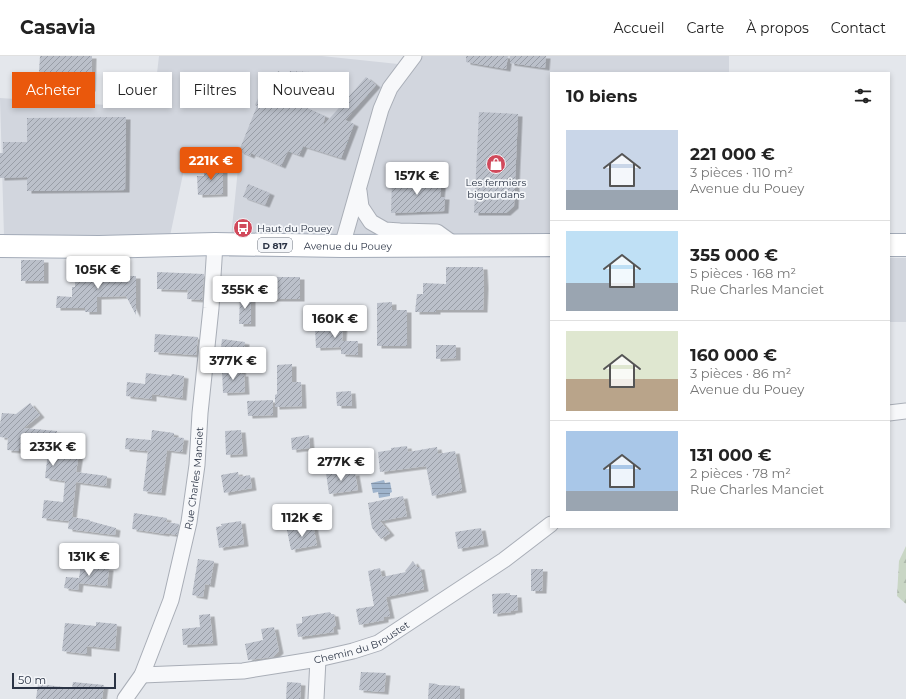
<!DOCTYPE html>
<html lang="fr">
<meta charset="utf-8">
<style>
:root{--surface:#fff;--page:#f2f2f2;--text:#222;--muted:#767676;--line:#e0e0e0;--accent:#ea580c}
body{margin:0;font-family:Montserrat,sans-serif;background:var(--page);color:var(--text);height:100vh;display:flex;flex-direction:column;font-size:15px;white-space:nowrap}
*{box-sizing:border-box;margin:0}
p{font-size:13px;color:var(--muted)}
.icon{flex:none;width:22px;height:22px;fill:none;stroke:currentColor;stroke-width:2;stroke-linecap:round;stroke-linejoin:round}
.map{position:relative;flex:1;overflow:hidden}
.drawer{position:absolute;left:550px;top:16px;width:340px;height:456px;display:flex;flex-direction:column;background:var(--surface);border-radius:0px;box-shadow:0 2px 6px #0003}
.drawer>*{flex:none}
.top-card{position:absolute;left:12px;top:16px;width:380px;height:36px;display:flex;gap:8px}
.scale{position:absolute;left:12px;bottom:10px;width:104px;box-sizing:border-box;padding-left:4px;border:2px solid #2b3445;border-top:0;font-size:11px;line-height:14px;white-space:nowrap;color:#2b3445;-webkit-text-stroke:3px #f4f6f9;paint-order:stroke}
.price{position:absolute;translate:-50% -34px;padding:0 9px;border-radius:4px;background:#fff;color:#222;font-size:13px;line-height:26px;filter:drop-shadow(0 1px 2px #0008)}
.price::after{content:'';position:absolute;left:50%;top:24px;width:12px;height:9px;margin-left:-6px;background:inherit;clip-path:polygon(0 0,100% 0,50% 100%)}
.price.current{background:var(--accent);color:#fff}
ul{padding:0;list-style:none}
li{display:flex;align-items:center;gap:12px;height:100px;padding:0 16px}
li+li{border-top:1px solid var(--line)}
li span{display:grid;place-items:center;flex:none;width:112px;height:80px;border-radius:0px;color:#555}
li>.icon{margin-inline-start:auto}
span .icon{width:48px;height:48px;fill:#fffc;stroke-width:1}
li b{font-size:17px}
h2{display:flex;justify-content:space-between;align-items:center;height:48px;padding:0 16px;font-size:17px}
.chip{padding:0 14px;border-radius:0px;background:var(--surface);box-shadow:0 2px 6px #0003;font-size:14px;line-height:36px}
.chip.current{background:var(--accent);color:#fff}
header{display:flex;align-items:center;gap:24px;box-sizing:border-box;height:56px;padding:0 20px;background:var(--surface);border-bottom:1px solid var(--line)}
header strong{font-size:19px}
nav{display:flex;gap:22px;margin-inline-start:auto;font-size:14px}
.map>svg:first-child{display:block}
.built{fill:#d2d6de}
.forest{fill:url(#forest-firs)}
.water{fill:url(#water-rules)}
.building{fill:url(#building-hatch);filter:url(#shadow)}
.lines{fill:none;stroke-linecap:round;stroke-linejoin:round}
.minor-casing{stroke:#a9aeb7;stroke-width:17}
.primary-casing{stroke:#a3abb8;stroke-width:24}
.minor{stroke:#f7f8fa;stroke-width:15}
.primary{stroke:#fff;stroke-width:22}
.labels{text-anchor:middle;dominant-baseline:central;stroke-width:3.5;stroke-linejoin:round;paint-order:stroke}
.shield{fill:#f4f6f9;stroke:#676e7b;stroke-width:1}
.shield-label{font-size:9px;font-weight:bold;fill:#2b3445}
.poi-label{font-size:10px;fill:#2b3445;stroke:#f4f6f9}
.street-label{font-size:10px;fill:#2b3445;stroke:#f4f6f9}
</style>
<header>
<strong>Casavia</strong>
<nav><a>Accueil</a><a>Carte</a><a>À propos</a><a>Contact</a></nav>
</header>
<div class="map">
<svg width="906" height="643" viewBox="0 0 906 643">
<defs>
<pattern id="forest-firs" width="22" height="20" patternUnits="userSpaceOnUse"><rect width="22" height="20" fill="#c9d6c5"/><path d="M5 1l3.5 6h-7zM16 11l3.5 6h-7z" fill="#adb8ab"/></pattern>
<pattern id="water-rules" width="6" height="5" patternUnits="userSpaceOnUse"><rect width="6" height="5" fill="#9fb4cc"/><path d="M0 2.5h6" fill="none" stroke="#8293a7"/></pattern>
<pattern id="building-hatch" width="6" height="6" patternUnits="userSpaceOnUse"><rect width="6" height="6" fill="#bbc0ca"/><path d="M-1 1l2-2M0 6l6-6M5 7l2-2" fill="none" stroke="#989da6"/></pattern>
<filter id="shadow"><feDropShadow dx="4.5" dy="2.5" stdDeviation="0" flood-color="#0004"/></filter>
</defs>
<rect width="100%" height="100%" fill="#e4e7ec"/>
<g class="built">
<polygon points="159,0 322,0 398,8 405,0 729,0 729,17 551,17 551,202 229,201 239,103 187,99 170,180 4,180 0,42 153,52"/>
<rect x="889" y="202" width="17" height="64"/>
</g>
<polygon class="forest" points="906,490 906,548 897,540 899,505"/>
<polygon class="water" points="384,424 385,427 390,426 392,436 390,437 390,440 379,442 378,436 373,437 371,427"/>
<g class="building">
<polygon points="40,0 92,0 91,33 38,31"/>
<polygon points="466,0 508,0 506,13 466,6"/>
<polygon points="510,0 546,0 545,12 510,7"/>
<polygon points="278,15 288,20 290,15 332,17 331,31 272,29"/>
<polygon points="366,21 376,29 345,64 354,68 341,102 303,90 299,99 288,95 281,110 251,97 250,100 239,95 257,50 255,49 261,36 266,38 267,34 300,47 300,49 325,60 323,70"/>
<polygon points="479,56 518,58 514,150 506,157 474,157"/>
<polygon points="126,61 125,134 27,135 27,121 0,122 0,97 3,97 3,86 27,86 27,62"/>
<polygon points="204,109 223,109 223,138 198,139 197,120 204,120"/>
<polygon points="424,123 442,123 440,141 445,141 444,155 391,157 392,124"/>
<polygon points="248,128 270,137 265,149 243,141"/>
<rect x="21" y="204" width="23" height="21"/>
<polygon points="446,211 483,211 484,230 483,254 436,254 436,256 415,256 417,238 423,238 423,227 446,228"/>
<polygon points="75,212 95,213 95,220 136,220 136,259 126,240 97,241 97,256 85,256 85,252 56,252 57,240 72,241 72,231 75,231"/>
<polygon points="157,216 204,218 202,244 187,243 188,234 157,233"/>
<rect x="228" y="220" width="20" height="19"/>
<rect x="270" y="221" width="30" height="22"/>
<polygon points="240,239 251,239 251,268 239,268"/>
<polygon points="392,246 392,254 407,254 407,290 377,290 377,247"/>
<polygon points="328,266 343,266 342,285 358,285 358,299 341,298 341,291 316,292 315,272 328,271"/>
<polygon points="155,278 198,281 196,299 154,296"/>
<polygon points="222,283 245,286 243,302 220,300"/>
<polygon points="436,289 456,289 456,302 436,303"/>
<polygon points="292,308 292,326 301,326 302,350 275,351 275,339 277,338 277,309"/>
<polygon points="242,311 241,318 244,318 245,336 223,337 222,314"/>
<polygon points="146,317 171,320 172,318 184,320 182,342 152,338 152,343 126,340 127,326 145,328"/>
<polygon points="351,335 352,350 337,350 336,336"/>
<polygon points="273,344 273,359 248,360 247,345"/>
<polygon points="30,347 40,359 24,372 57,375 54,395 79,398 76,416 107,420 106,430 76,426 72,461 90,464 90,465 116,472 115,479 68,473 69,465 42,462 44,444 63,446 65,425 45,422 48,396 19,392 19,395 7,394 8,382 0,381 0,368 2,357 16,358"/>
<polygon points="152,374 174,377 174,381 184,382 182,396 167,394 161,437 143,435 148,395 125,393 126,382 151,384"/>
<polygon points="241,374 243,398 226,399 225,375"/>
<polygon points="309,379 310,392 292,394 291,382"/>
<polygon points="407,390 408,396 437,391 438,398 455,395 462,434 432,440 426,410 380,416 378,396 391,394 391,392"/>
<polygon points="341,414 341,419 355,417 358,434 329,438 326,417"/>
<polygon points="238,416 239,421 250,419 252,432 224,437 221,419"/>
<polygon points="403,440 407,460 380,465 390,477 381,483 372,472 368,447"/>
<polygon points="134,457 167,462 166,466 179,468 177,479 165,477 165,478 132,473"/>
<polygon points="241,465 244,488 219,492 216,471 222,470 221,468"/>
<polygon points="313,469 317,489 291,494 287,474"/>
<polygon points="481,472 484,488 458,493 455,476"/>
<polygon points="198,503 214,505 210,529 205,528 203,541 192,539"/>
<polygon points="413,505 417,511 420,511 424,533 386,541 390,560 384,561 384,564 359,569 356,553 374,550 368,515 380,512 382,521 406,516 405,515"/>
<polygon points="81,509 109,512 107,530 79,527 78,534 64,532 66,521 79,522"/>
<polygon points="531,513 543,513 542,535 531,535"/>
<polygon points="510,537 510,539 517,539 518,554 511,555 511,556 493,558 492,538"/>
<polygon points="330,556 331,558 334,558 336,571 333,571 334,576 298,581 296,568 302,567 302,561"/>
<polygon points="210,558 213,587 183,589 182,573 200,571 199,559"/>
<polygon points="96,566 117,568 115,593 87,590 87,598 62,595 65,567 96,570"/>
<polygon points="274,571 279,595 273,601 248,604 245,588 263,584 261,573"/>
<polygon points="361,616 386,617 384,636 359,634"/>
<polygon points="73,626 104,629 102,643 36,643 38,628 72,632"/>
<polygon points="287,626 301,627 300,643 286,643"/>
<polygon points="429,627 437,628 438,629 460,630 460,643 428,643"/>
</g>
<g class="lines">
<defs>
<g id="minor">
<polyline points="359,135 361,151 371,166 385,174 400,175 437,176 455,189"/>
<polyline points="342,190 381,53 390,32 414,0"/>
<polyline points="889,357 906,355"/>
<path id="s1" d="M142 619 243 615 318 603 353 595 378 587 504 504 551 468"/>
<path id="s2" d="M125 643 142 619 171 544 189 466 197 409 200 357 211 252 215 188"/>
<polyline points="316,643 318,603"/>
</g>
<g id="primary">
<polyline points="889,189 906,189"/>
<path id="s3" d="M0 190 99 191 215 188 342 190 551 189"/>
</g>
</defs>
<use href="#minor" class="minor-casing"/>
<use href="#primary" class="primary-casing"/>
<use href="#minor" class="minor"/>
<use href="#primary" class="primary"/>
</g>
<defs>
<symbol id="shop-disc" viewBox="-11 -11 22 22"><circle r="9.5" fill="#d1495b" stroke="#f4f6f9"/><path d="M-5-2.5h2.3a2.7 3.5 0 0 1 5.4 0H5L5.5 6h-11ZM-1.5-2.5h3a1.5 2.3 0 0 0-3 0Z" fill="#fff"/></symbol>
<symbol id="bus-disc" viewBox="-11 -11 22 22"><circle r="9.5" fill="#d1495b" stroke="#f4f6f9"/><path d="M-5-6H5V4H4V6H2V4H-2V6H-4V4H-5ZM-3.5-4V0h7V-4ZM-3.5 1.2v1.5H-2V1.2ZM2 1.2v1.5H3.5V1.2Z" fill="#fff"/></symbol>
</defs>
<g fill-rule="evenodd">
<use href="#shop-disc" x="485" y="97" width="22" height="22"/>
<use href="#bus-disc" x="232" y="161" width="22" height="22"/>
</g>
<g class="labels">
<rect class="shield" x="258" y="182" width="34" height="14" rx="3"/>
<g class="shield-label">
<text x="275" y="189">D 817</text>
</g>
<g class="poi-label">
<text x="496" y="126">Les fermiers<tspan x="496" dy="12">bigourdans</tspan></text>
<text x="257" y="172" text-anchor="start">Haut du Pouey</text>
</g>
<g class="street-label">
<text stroke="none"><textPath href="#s3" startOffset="348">Avenue du Pouey</textPath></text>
<text stroke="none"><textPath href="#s2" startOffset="234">Rue Charles Manciet</textPath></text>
<text stroke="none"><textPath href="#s1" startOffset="224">Chemin du Broustet</textPath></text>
</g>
</g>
</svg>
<div class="scale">50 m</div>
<b class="price current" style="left:211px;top:125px">221K €</b>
<b class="price" style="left:417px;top:140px">157K €</b>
<b class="price" style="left:98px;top:234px">105K €</b>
<b class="price" style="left:245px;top:254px">355K €</b>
<b class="price" style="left:335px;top:283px">160K €</b>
<b class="price" style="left:233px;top:325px">377K €</b>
<b class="price" style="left:53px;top:411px">233K €</b>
<b class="price" style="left:341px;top:426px">277K €</b>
<b class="price" style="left:302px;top:482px">112K €</b>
<b class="price" style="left:89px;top:521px">131K €</b>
<div class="top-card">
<a class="chip current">Acheter</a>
<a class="chip">Louer</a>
<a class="chip">Filtres</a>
<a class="chip">Nouveau</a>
</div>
<section class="drawer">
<h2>10 biens<svg class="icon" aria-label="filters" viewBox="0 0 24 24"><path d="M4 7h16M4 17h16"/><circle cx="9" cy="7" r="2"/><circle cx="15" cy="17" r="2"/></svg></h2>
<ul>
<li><span style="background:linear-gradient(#c9d6e8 75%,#9aa5b1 0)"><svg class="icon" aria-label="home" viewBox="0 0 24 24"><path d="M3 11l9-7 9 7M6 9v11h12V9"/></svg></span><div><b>221 000 €</b><p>3 pièces · 110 m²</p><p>Avenue du Pouey</p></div></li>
<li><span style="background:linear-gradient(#bfe0f5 65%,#9aa5b1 0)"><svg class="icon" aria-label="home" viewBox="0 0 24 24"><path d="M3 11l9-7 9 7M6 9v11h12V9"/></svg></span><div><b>355 000 €</b><p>5 pièces · 168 m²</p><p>Rue Charles Manciet</p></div></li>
<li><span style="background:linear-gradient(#dfe7d0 60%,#b9a48a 0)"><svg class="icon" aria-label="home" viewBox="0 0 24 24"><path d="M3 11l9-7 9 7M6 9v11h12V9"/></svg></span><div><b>160 000 €</b><p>3 pièces · 86 m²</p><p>Avenue du Pouey</p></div></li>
<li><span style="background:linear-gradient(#a9c7e8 75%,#9aa5b1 0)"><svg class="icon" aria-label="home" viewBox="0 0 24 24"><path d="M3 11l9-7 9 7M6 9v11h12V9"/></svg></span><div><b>131 000 €</b><p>2 pièces · 78 m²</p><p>Rue Charles Manciet</p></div></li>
</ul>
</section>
</div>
